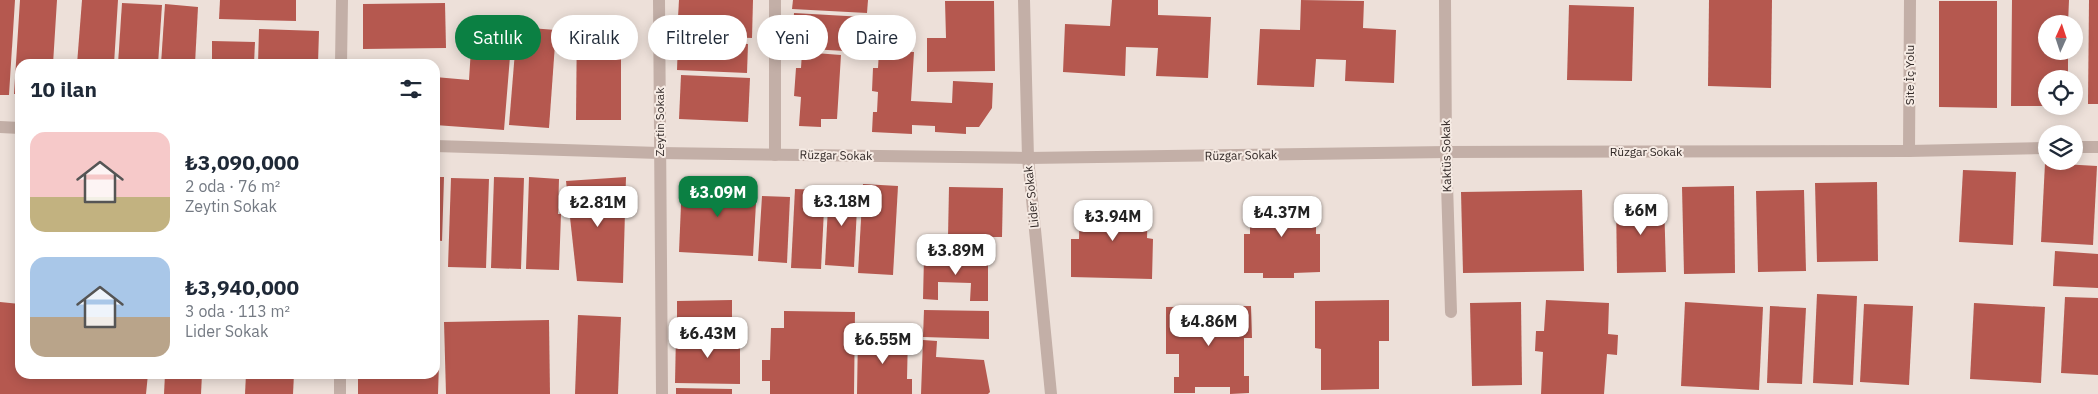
<!DOCTYPE html>
<html lang="tr">
<meta charset="utf-8">
<style>
:root{--surface:#fff;--page:#f2f2f3;--text:#1f2937;--muted:#747a83;--accent:#0b8043}
body{margin:0;font-family:"IBM Plex Sans",sans-serif;background:var(--page);color:var(--text);height:100vh;display:flex;flex-direction:column;font-size:19px;white-space:nowrap}
*{box-sizing:border-box;margin:0}
p{font-size:16px;color:var(--muted)}
.icon{flex:none;width:28px;height:28px;fill:none;stroke:currentColor;stroke-width:2;stroke-linecap:round;stroke-linejoin:round}
.map{position:relative;flex:1;overflow:hidden}
.side{position:absolute;left:15px;top:59px;width:425px;height:320px;display:flex;flex-direction:column;background:var(--surface);border-radius:15px;box-shadow:0 2px 12px #0003}
.side>*{flex:none}
.hud{position:absolute;left:455px;top:15px;width:475px;height:45px;display:flex;gap:10px}
.needle{width:32px;rotate:3deg}
.buttons{position:absolute;left:2038px;top:15px;display:grid;gap:10px}
.buttons a{display:grid;place-items:center;width:45px;height:45px;border-radius:50%;background:var(--surface);box-shadow:0 2px 12px #0003;font-size:25px}
.price{position:absolute;translate:-50% -42px;padding:0 11px;border-radius:10px;background:#fff;color:#222;font-size:16px;line-height:32px;filter:drop-shadow(0 1px 2px #0008)}
.price::after{content:'';position:absolute;left:50%;top:30px;width:15px;height:11px;margin-left:-8px;background:inherit;clip-path:polygon(0 0,100% 0,50% 100%)}
.price.current{background:var(--accent);color:#fff}
ul{padding:0;list-style:none}
li{display:flex;align-items:center;gap:15px;height:125px;padding:0 15px}
li span{display:grid;place-items:center;flex:none;width:140px;height:100px;border-radius:15px;color:#555}
li>.icon{margin-inline-start:auto}
span .icon{width:60px;height:60px;fill:#fffc;stroke-width:1}
li b{font-size:21px}
h2{display:flex;justify-content:space-between;align-items:center;height:60px;padding:0 15px;font-size:21px}
.pill{padding:0 18px;border-radius:22px;background:var(--surface);box-shadow:0 2px 12px #0003;font-size:18px;line-height:45px}
.pill.current{background:var(--accent);color:#fff}
.map>svg:first-child{display:block}
.building{fill:#b5584f}
.lines{fill:none;stroke-linecap:round;stroke-linejoin:round}
.minor{stroke:#c3afa7;stroke-width:12}
.labels{text-anchor:middle;dominant-baseline:central;stroke-width:4;stroke-linejoin:round;paint-order:stroke}
.street-label{font-size:12px;fill:#312826;stroke:#f6ebe4}
</style>
<div class="map">
<svg width="2098" height="394" viewBox="0 0 2098 394">
<rect width="100%" height="100%" fill="#ede0d9"/>
<g class="building">
<polygon points="0,0 15,0 9,95 0,95"/>
<polygon points="20,0 57,0 53,64 20,64 20,94 14,94"/>
<polygon points="82,0 118,0 114,64 77,64"/>
<polygon points="220,0 296,0 296,21 219,19"/>
<polygon points="679,0 753,0 752,38 677,35"/>
<polygon points="793,0 868,0 867,13 792,9"/>
<polygon points="1112,0 1158,0 1158,15 1211,17 1208,78 1156,76 1158,48 1126,47 1125,76 1063,72 1065,24 1110,26"/>
<polygon points="1301,0 1364,1 1363,28 1396,30 1394,83 1345,81 1346,60 1316,59 1314,87 1257,85 1260,29 1300,30"/>
<polygon points="1709,0 1772,0 1771,88 1708,86"/>
<polygon points="2012,0 2069,0 2068,24 2046,24 2046,51 2068,51 2068,79 2046,79 2046,106 2011,106"/>
<polygon points="2089,0 2098,0 2098,104 2088,104"/>
<polygon points="945,1 994,1 995,71 927,72 927,38 946,38"/>
<polygon points="1939,1 1997,1 1997,108 1939,107"/>
<polygon points="122,3 162,5 158,64 118,64"/>
<polygon points="445,3 446,48 363,49 363,4"/>
<polygon points="165,4 198,7 195,64 161,64"/>
<polygon points="1569,5 1634,7 1632,81 1567,80"/>
<polygon points="794,13 864,17 863,52 792,48"/>
<polygon points="577,16 621,16 621,120 576,120"/>
<polygon points="473,17 513,20 504,130 435,125 435,77 469,80"/>
<polygon points="517,27 556,30 549,128 509,125"/>
<polygon points="259,29 319,31 318,64 258,64"/>
<polygon points="212,41 255,42 254,64 212,64"/>
<polygon points="678,41 748,44 747,73 677,70"/>
<polygon points="879,51 914,52 911,101 952,103 953,81 993,83 992,108 979,127 966,127 966,134 935,132 935,126 912,125 912,134 872,132 873,112 877,112 878,92 872,91 873,68 878,68"/>
<polygon points="802,52 841,55 837,119 821,119 821,127 799,126 801,97 794,96 796,68 801,68"/>
<polygon points="681,75 750,78 748,122 679,119"/>
<polygon points="2045,163 2097,166 2093,245 2041,242"/>
<polygon points="1963,170 2016,172 2013,245 1959,242"/>
<polygon points="435,177 444,177 442,241 435,240"/>
<polygon points="494,177 524,178 521,269 491,268"/>
<polygon points="529,177 559,179 558,214 561,214 559,270 526,269"/>
<polygon points="626,177 623,283 577,281 566,181"/>
<polygon points="451,178 489,179 486,268 448,267"/>
<polygon points="682,181 757,185 753,256 679,252"/>
<polygon points="1877,182 1878,261 1817,262 1815,183"/>
<polygon points="863,184 898,186 893,275 858,273"/>
<polygon points="1734,186 1735,273 1684,274 1682,187"/>
<polygon points="829,187 858,188 854,267 825,265"/>
<polygon points="949,187 1003,188 1002,237 948,237"/>
<polygon points="795,189 825,190 821,269 791,268"/>
<polygon points="1582,190 1584,271 1463,273 1461,192"/>
<polygon points="1804,190 1806,271 1758,272 1756,191"/>
<polygon points="762,196 790,197 787,263 758,261"/>
<polygon points="1316,197 1316,234 1320,234 1320,272 1294,273 1294,278 1263,278 1263,273 1244,273 1244,234 1250,234 1250,198"/>
<polygon points="1664,198 1666,272 1617,273 1616,199"/>
<polygon points="1080,202 1148,203 1147,238 1153,239 1152,279 1071,277 1071,239 1079,239"/>
<polygon points="2055,251 2098,254 2098,288 2053,286"/>
<polygon points="924,257 988,258 988,301 970,301 971,283 938,282 938,300 923,299"/>
<polygon points="1817,294 1857,296 1853,385 1813,383"/>
<polygon points="2065,297 2098,298 2098,375 2061,373"/>
<polygon points="732,300 732,329 677,329 677,301"/>
<polygon points="1389,300 1389,341 1379,341 1379,389 1321,390 1321,349 1315,348 1315,301"/>
<polygon points="1546,300 1609,303 1608,334 1618,335 1617,355 1607,354 1604,394 1541,394 1543,352 1535,351 1536,331 1544,331"/>
<polygon points="0,302 20,304 20,374 148,374 146,394 0,394"/>
<polygon points="1521,302 1522,385 1472,386 1470,303"/>
<polygon points="1685,302 1763,307 1759,390 1681,386"/>
<polygon points="1974,303 2045,307 2041,383 1970,379"/>
<polygon points="1864,304 1913,306 1909,385 1860,382"/>
<polygon points="1251,306 1252,338 1244,338 1244,376 1249,376 1249,393 1230,394 1230,387 1195,387 1195,393 1174,393 1174,377 1179,377 1179,354 1166,354 1166,307"/>
<polygon points="1770,306 1806,308 1802,384 1767,383"/>
<polygon points="924,310 989,311 989,339 923,337"/>
<polygon points="784,311 855,312 854,394 770,394 770,381 762,381 762,360 770,360 771,328 784,328"/>
<polygon points="578,315 621,317 618,394 575,394"/>
<polygon points="549,320 550,394 446,394 444,322"/>
<polygon points="676,334 740,335 740,384 675,383"/>
<polygon points="858,334 908,335 907,379 912,379 912,394 857,394"/>
<polygon points="923,340 937,341 936,357 984,360 990,392 988,394 921,394"/>
<polygon points="435,363 439,363 438,394 358,394 358,374 435,374"/>
<polygon points="165,374 202,374 201,394 164,394"/>
<polygon points="246,374 294,374 293,394 245,394"/>
<polygon points="676,388 732,389 732,394 676,394"/>
</g>
<g class="lines">
<g class="minor">
<polyline points="659,0 662,394"/>
<polyline points="1024,0 1028,158 1051,394"/>
<polyline points="1445,0 1446,152 1451,312"/>
<polyline points="341,64 342,0"/>
<polyline points="0,127 20,128"/>
<polyline points="435,146 659,153 1028,158 1446,152 1909,151 2046,148"/>
<polyline points="2074,147 2098,147"/>
<polyline points="1909,151 1910,0"/>
<polyline points="775,155 775,0"/>
<polyline points="340,394 340,374"/>
</g>
</g>
<g class="labels">
<g class="street-label">
<text transform="translate(1909 75) rotate(-90)">Site İç Yolu</text>
<text transform="translate(659 122) rotate(-90)">Zeytin Sokak</text>
<text x="1646" y="151">Rüzgar Sokak</text>
<text transform="translate(836 155) rotate(1)">Rüzgar Sokak</text>
<text transform="translate(1241 155) rotate(-1)">Rüzgar Sokak</text>
<text transform="translate(1446 156) rotate(-91)">Kaktüs Sokak</text>
<text transform="translate(1031 197) rotate(-96)">Lider Sokak</text>
</g>
</g>
</svg>
<div class="buttons">
<a><svg class="needle" viewBox="-14 -14 28 28"><path d="M0-13l5 13h-10z" fill="#e53935"/><path d="M0 13l5-13h-10z" fill="#747a83"/></svg></a>
<a><svg class="icon" aria-label="locate" viewBox="0 0 24 24"><circle cx="12" cy="12" r="6"/><path d="M12 2v4M12 18v4M2 12h4M18 12h4"/></svg></a>
<a><svg class="icon" aria-label="layers" viewBox="0 0 24 24"><path d="M12 4l9 5-9 5-9-5zM3 14l9 5 9-5"/></svg></a>
</div>
<b class="price current" style="left:718px;top:218px">₺3.09M</b>
<b class="price" style="left:842px;top:227px">₺3.18M</b>
<b class="price" style="left:598px;top:228px">₺2.81M</b>
<b class="price" style="left:1641px;top:236px">₺6M</b>
<b class="price" style="left:1282px;top:238px">₺4.37M</b>
<b class="price" style="left:1113px;top:242px">₺3.94M</b>
<b class="price" style="left:956px;top:276px">₺3.89M</b>
<b class="price" style="left:1209px;top:347px">₺4.86M</b>
<b class="price" style="left:708px;top:359px">₺6.43M</b>
<b class="price" style="left:883px;top:365px">₺6.55M</b>
<div class="hud">
<a class="pill current">Satılık</a>
<a class="pill">Kiralık</a>
<a class="pill">Filtreler</a>
<a class="pill">Yeni</a>
<a class="pill">Daire</a>
</div>
<section class="side">
<h2>10 ilan<svg class="icon" aria-label="filters" viewBox="0 0 24 24"><path d="M4 7h16M4 17h16"/><circle cx="9" cy="7" r="2"/><circle cx="15" cy="17" r="2"/></svg></h2>
<ul>
<li><span style="background:linear-gradient(#f6c9c9 65%,#c2b280 0)"><svg class="icon" aria-label="home" viewBox="0 0 24 24"><path d="M3 11l9-7 9 7M6 9v11h12V9"/></svg></span><div><b>₺3,090,000</b><p>2 oda · 76 m²</p><p>Zeytin Sokak</p></div></li>
<li><span style="background:linear-gradient(#a9c7e8 60%,#b9a48a 0)"><svg class="icon" aria-label="home" viewBox="0 0 24 24"><path d="M3 11l9-7 9 7M6 9v11h12V9"/></svg></span><div><b>₺3,940,000</b><p>3 oda · 113 m²</p><p>Lider Sokak</p></div></li>
</ul>
</section>
</div>
